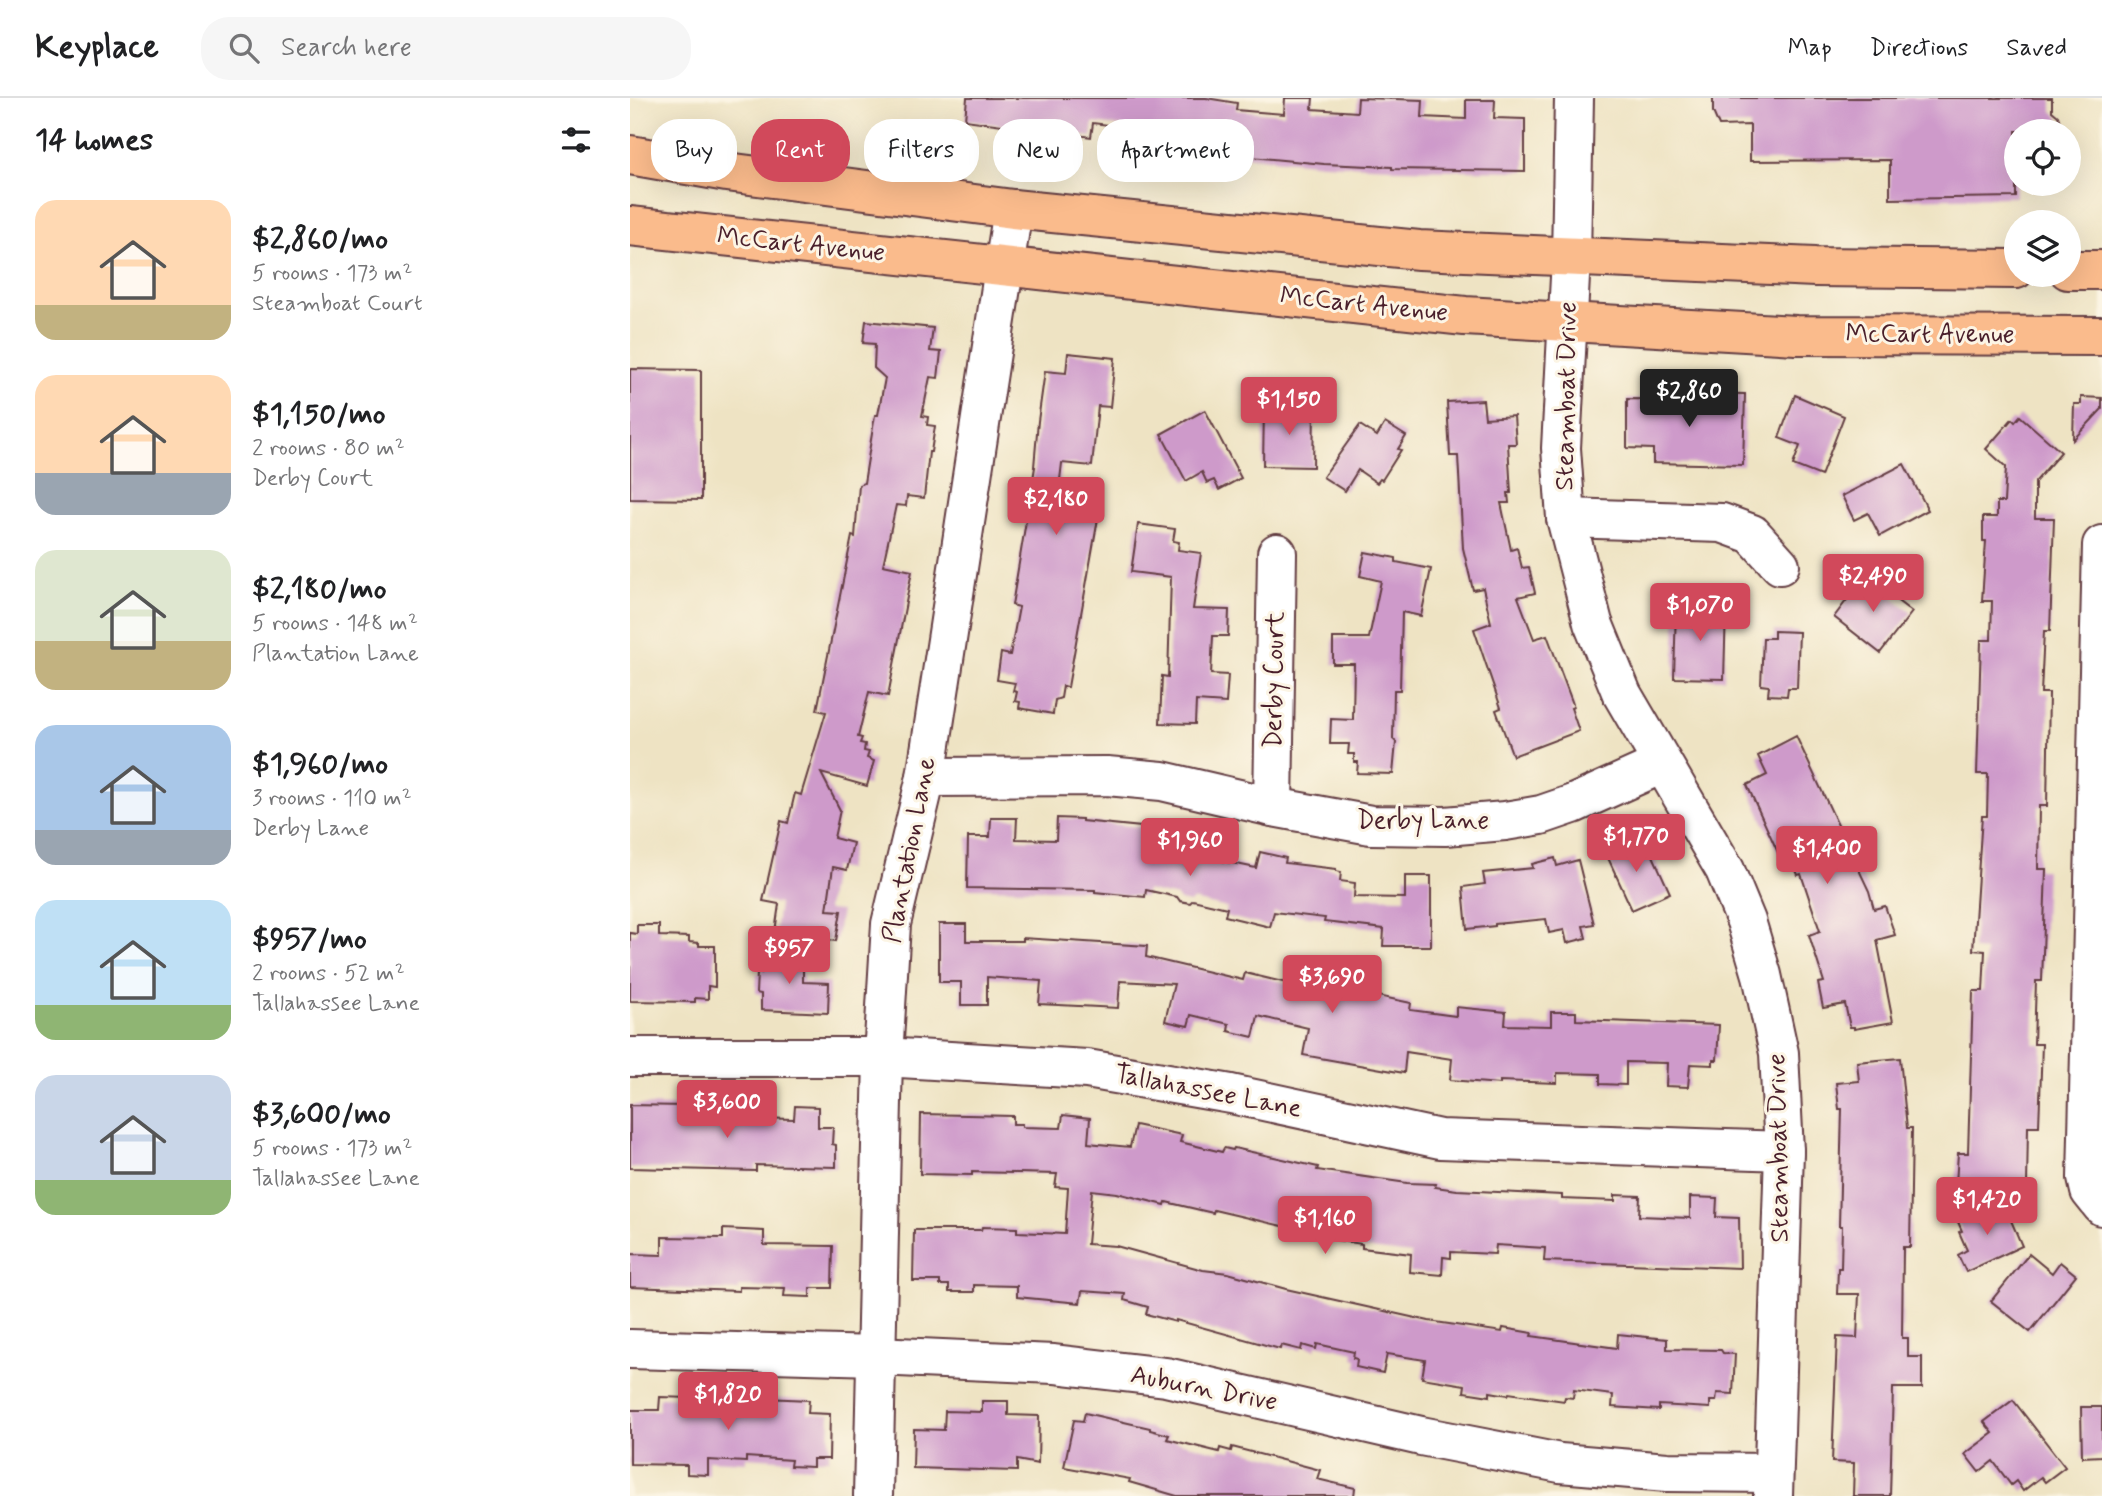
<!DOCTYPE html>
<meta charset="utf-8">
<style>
:root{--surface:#fff;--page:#f6f6f6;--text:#202124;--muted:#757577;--line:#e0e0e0;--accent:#d1495b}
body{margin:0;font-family:Mynerve,sans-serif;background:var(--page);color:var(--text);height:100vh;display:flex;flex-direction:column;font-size:26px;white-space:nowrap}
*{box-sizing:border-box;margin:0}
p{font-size:23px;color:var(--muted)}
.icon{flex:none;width:38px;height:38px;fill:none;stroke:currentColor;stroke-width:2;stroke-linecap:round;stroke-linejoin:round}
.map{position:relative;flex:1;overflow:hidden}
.side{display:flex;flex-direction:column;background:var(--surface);width:630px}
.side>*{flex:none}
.banner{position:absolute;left:21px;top:21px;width:665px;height:63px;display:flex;gap:14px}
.fabs{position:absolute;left:1374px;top:21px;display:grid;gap:14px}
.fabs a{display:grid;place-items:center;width:77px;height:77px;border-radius:50%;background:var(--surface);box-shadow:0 7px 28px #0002;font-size:35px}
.price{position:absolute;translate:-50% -60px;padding:0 16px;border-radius:7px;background:var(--accent);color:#fff;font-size:23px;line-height:46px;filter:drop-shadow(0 2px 4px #0008)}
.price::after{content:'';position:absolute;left:50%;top:42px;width:21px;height:16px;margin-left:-10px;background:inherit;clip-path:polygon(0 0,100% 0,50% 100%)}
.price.on{background:#222;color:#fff}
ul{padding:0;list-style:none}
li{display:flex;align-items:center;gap:21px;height:175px;padding:0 35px}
li span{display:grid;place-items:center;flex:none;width:196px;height:140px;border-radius:21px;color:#555}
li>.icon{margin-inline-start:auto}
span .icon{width:84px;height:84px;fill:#fffc;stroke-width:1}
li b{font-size:30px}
h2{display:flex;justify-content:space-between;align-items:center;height:84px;padding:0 35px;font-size:30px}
.chip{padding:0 24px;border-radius:28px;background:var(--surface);box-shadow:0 7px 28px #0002;font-size:24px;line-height:63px}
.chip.on{background:var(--accent);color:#fff}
header{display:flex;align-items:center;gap:42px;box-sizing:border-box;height:98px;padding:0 35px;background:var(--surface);border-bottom:2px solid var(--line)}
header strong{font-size:33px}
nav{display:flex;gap:38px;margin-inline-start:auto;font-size:24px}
.search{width:490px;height:63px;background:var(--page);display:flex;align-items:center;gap:18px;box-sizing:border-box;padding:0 24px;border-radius:28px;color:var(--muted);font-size:26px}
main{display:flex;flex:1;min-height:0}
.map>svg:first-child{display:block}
.building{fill:#ce9aca}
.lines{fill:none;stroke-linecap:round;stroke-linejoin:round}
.minor-casing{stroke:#633c42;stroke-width:42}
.major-casing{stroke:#633c42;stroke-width:42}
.minor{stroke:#fff;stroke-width:38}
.major{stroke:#fabb8c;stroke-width:38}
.labels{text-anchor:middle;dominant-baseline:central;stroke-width:6;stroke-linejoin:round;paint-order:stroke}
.street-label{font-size:26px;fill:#4a1f2b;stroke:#fcf5e5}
</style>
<header>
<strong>Keyplace</strong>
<div class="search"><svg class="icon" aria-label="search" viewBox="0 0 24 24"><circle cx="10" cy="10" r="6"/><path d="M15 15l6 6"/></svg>Search here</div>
<nav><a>Map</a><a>Directions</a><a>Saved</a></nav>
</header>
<main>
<section class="side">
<h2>14 homes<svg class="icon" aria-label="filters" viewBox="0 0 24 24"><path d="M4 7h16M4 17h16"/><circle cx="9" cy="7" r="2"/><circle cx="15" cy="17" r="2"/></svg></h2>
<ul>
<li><span style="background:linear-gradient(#ffd9b3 75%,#c2b280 0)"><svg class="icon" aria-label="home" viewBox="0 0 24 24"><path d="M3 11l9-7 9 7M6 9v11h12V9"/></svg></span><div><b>$2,860/mo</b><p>5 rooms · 173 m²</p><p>Steamboat Court</p></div></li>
<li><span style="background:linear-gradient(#ffd9b3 70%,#9aa5b1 0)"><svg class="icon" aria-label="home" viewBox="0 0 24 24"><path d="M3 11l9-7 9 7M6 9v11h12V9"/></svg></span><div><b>$1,150/mo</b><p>2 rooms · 80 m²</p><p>Derby Court</p></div></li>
<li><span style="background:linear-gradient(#dfe7d0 65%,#c2b280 0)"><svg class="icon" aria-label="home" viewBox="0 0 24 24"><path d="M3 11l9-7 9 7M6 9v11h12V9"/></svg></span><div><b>$2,180/mo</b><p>5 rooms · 148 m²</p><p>Plantation Lane</p></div></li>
<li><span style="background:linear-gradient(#a9c7e8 75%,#9aa5b1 0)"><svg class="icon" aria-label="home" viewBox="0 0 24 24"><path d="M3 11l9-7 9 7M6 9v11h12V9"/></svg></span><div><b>$1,960/mo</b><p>3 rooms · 110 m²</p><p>Derby Lane</p></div></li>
<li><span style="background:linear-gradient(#bfe0f5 75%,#8fb573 0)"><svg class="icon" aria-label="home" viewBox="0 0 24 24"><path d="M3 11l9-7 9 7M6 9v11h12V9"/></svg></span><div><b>$957/mo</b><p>2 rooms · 52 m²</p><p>Tallahassee Lane</p></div></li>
<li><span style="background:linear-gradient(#c9d6e8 75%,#8fb573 0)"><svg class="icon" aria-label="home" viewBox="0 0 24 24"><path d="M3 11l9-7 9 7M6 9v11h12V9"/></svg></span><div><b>$3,600/mo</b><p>5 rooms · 173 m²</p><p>Tallahassee Lane</p></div></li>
</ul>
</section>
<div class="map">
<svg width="1472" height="1398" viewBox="0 0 1472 1398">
<rect width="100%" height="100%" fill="#fcf5e5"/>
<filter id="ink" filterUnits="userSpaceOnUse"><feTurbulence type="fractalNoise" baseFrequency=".0143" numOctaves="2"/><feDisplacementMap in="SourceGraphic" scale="14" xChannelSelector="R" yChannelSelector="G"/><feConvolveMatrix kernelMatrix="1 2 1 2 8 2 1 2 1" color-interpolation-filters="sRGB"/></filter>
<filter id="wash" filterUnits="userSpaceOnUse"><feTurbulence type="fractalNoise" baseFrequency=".00686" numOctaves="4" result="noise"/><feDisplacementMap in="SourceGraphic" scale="28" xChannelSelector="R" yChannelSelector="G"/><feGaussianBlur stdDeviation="1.57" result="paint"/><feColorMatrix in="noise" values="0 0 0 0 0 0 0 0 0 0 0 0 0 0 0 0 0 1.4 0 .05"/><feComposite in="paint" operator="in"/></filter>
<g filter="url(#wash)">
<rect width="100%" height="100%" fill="#eee3c3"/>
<g id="blocks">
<g class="building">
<polygon points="337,0 576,0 607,5 606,12 654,16 655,0 683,0 682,11 727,14 728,0 765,1 793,2 792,19 836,21 836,2 865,2 864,20 895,21 895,73 762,71 762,69 694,66 601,57 601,60 543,53 545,35 463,25 461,39 335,22"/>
<polygon points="1083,0 1422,0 1422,13 1428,18 1430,24 1427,33 1386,33 1386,99 1260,101 1260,62 1120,63 1120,27 1089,28 1083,14"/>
<polygon points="236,223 303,230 300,253 311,254 308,280 300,279 292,318 298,319 297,327 305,328 301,354 299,354 294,400 277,398 276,408 266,407 253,467 282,473 258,598 239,594 228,639 232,640 230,645 235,646 234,653 239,654 237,660 244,663 237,688 191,675 210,712 204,740 223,745 217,772 203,769 197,812 211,813 206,843 145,834 149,806 133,803 151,723 158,725 165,695 171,697 196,614 187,612 222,438 225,439 229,387 234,385 245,317 248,317 255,280 244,270 245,246 233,245"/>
<polygon points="438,255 485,260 480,309 468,308 462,368 432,365 427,407 469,415 438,589 433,588 431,600 425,602 423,616 389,610 390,604 385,603 387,594 383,593 385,585 367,582 371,555 380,557 389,509 382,507 405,369 404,369 408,323 415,273 436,275"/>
<polygon points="0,271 71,272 71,402 0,401"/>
<polygon points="1064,295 1115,296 1113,367 1023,365 1023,351 997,350 997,301 1064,302"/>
<polygon points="1165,297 1214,318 1191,378 1163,367 1170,348 1149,340"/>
<polygon points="1451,299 1472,300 1472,311 1443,342 1444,306 1451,306"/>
<polygon points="853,302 855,320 884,318 886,346 878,346 881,395 878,395 879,405 871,405 881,452 887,450 892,470 899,469 905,495 888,499 904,541 917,537 944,609 941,610 949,633 883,658 866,612 871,610 844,531 861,525 853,490 843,492 833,450 828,358 820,358 817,304"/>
<polygon points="634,310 684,311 683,369 633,368"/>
<polygon points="575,312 611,380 589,392 584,382 577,385 572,374 556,383 531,336"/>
<polygon points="1390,318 1431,354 1405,384 1405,420 1424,420 1420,533 1414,533 1411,595 1419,595 1417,708 1409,708 1408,771 1416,771 1412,883 1406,883 1404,946 1412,946 1409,1028 1398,1028 1397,1088 1326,1086 1328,1055 1338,1055 1343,893 1353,893 1355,853 1343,852 1352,718 1357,718 1358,676 1347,676 1351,542 1361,542 1362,503 1352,503 1356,443 1353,443 1353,419 1367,419 1367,404 1374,404 1376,369 1356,351 1382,321 1385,324"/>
<polygon points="755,325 776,338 768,351 771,352 752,382 750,381 747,385 728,372 715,393 693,379 730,327 747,338"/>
<polygon points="1274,366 1298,412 1250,438 1238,415 1224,422 1212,398"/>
<polygon points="508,426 545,431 543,443 549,444 548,452 571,455 563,511 599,512 598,538 583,538 581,576 598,577 596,605 566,603 565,626 530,625 532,578 538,579 541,479 501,474"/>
<polygon points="735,454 766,460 766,464 801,471 791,518 772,514 770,592 764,592 763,641 766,644 763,676 727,675 728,664 724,664 724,656 718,656 719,646 700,646 701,621 723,622 724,566 703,566 703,540 739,540 751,483 730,478"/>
<polygon points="1235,478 1282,514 1250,555 1204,519"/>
<polygon points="1068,509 1096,510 1094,581 1044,580 1046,510"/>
<polygon points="1144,533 1169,534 1167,590 1158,590 1157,598 1138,597 1139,588 1131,587 1133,540 1144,540"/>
<polygon points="1166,638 1239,793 1244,811 1255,808 1265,837 1247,842 1263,924 1224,931 1224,929 1220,929 1215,906 1193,910 1188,885 1194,884 1179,837 1190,833 1171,776 1168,777 1159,755 1150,759 1117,687 1137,677 1128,658"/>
<polygon points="361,720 387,720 386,741 426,742 427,720 452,721 452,723 521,730 519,749 558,759 558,755 561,756 566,738 592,744 587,762 626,770 630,754 656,760 655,765 706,771 706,773 711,774 710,783 725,785 724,799 775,800 775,778 801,778 801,848 753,848 754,831 694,824 695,820 644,814 640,829 595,818 597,810 563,802 560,805 550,803 547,799 516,792 515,799 465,794 465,792 337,790 338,739 360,739"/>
<polygon points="995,739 1004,759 1020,751 1040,795 1002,812 973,749"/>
<polygon points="925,760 927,768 948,762 964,826 953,828 956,840 937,845 934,832 919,835 916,821 865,826 865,828 837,831 833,789 855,786 853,775 903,770 902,766"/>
<polygon points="309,826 336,826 336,843 393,843 393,840 517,848 516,859 613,882 615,875 686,892 687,885 781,905 780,912 826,918 826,909 876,914 875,927 921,928 921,914 946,914 946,922 1089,927 1087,962 1083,962 1083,967 1060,966 1058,989 1036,988 1037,965 996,964 996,987 970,986 970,976 927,975 927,985 870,983 870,986 820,982 822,961 776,954 774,975 673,957 678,930 628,918 623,939 598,933 599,926 561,917 558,928 535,923 544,886 490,883 488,910 409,906 411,883 357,879 357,907 331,907 331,884 309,884"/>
<polygon points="7,827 29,827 29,838 59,839 59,844 69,845 69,848 85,848 85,889 78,888 78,901 65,900 65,904 0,903 0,835 7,836"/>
<polygon points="144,843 173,871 173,884 199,885 198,915 131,912 131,896 126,895 127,875 131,875 131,862 141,862"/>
<polygon points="1270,960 1277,1030 1282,1030 1280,1149 1273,1149 1272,1240 1278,1240 1278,1259 1292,1259 1292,1290 1263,1290 1260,1398 1223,1398 1224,1365 1202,1364 1207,1239 1227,1240 1229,1196 1207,1196 1208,1170 1211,1170 1212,1128 1209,1128 1212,1011 1209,1011 1206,985 1229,983 1227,964"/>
<polygon points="0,1007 55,1008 55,1018 94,1019 95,1007 121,1008 121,1020 164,1021 165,1008 188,1009 188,1029 203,1029 202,1046 206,1047 206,1069 126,1067 126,1073 0,1070"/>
<polygon points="291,1016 383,1018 383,1026 392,1026 392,1029 431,1030 433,1017 460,1020 458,1045 500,1049 505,1027 552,1037 550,1044 592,1054 594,1050 603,1052 604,1050 688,1069 687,1072 777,1085 806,1086 805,1089 827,1092 932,1097 932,1101 985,1103 985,1097 1010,1098 1009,1118 1060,1120 1060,1099 1087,1100 1086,1119 1109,1120 1110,1170 914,1163 915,1150 866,1147 865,1156 821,1154 821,1160 813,1159 812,1177 780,1174 781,1156 732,1150 732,1146 699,1141 699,1139 584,1112 583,1115 536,1104 535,1107 487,1095 462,1092 457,1146 486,1148 573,1172 598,1175 656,1191 799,1223 872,1234 873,1230 902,1235 901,1238 987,1250 988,1236 1037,1241 1037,1251 1091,1252 1093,1255 1105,1256 1103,1296 1087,1295 1086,1303 1080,1303 1080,1310 1029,1307 1029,1312 982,1309 983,1297 944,1292 943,1300 935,1299 934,1303 879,1295 878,1297 860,1294 860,1298 834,1294 835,1287 792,1280 795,1262 757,1256 753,1275 726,1269 727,1261 723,1260 724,1254 687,1246 686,1251 672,1247 671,1252 651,1247 650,1251 546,1222 546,1224 516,1216 518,1209 494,1202 495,1196 452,1193 450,1205 387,1199 387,1188 344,1187 344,1194 319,1194 319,1187 310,1187 310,1183 283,1183 284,1132 351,1132 352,1129 387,1130 387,1134 435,1136 438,1090 425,1089 427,1076 342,1074 342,1077 290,1076"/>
<polygon points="1373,1104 1392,1148 1336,1174 1328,1157 1337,1152 1329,1134 1332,1133 1328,1124"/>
<polygon points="93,1131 134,1133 134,1147 203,1148 202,1190 180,1190 180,1199 154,1198 155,1190 109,1189 109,1193 0,1189 0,1156 32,1157 32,1139 93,1140"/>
<polygon points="1399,1156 1422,1175 1430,1164 1446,1177 1400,1234 1361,1203"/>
<polygon points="91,1298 179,1302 178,1315 200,1316 199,1361 183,1361 183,1369 160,1368 161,1362 116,1359 116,1364 78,1362 78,1377 57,1376 57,1367 0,1366 0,1312 29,1312 30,1299 91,1301"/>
<polygon points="1383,1302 1435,1369 1415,1384 1411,1379 1393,1393 1386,1383 1381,1387 1363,1363 1349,1374 1335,1356 1363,1335 1354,1324"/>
<polygon points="352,1303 378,1303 378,1317 409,1318 408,1366 387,1362 387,1373 283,1370 284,1331 314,1332 315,1313 352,1314"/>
<polygon points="1451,1309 1472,1309 1472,1358 1452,1359"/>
<polygon points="455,1315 520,1330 520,1332 539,1337 537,1341 589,1354 590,1350 601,1353 602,1349 690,1372 687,1381 725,1390 724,1398 547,1398 499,1384 500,1381 434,1369 444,1322 453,1323"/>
</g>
</g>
</g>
<g filter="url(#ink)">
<use href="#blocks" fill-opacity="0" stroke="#633c42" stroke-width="2"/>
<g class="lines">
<defs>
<g id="minor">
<polyline points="944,0 941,160 931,350 936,420 963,525 992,596 1095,772 1116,823 1132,877 1149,955 1154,1053 1143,1398"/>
<polyline points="936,420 1092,425 1122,436 1150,467"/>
<polyline points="1472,447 1457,1080 1460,1093 1472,1108"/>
<polyline points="296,679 477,678 532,683 643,709 741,727 815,728 875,723 911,717 943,706 1032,666"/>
<polyline points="643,709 647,455"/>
<polyline points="0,959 253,959 457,971 601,996 810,1041 1154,1053"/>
<polyline points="0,1251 246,1258 424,1266 536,1279 791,1338 930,1365 1037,1374 1143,1375"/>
<polyline points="243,1398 253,959 261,826 296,679 383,111"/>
</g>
<g id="major">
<polyline points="0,57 97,74 383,111 789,152 1185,169 1386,171"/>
<polyline points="0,128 835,218 1166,237 1472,238"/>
<polyline points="1438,172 1472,172"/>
</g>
</defs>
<use href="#minor" class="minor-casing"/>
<use href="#major" class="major-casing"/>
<use href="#minor" class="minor"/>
<use href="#major" class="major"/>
</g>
</g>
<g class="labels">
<g class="street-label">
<text transform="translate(171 147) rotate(6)">McCart Avenue</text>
<text transform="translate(734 207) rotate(6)">McCart Avenue</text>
<text x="1300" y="237">McCart Avenue</text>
<text transform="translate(937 298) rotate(-89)">Steamboat Drive</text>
<text transform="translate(645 582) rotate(-89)">Derby Court</text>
<text x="793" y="723">Derby Lane</text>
<text transform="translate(280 752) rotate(-79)">Plantation Lane</text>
<text transform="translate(578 994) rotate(11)">Tallahassee Lane</text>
<text transform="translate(1149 1050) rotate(-91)">Steamboat Drive</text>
<text transform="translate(574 1291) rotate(11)">Auburn Drive</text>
</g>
</g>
</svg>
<div class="fabs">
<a><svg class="icon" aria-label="locate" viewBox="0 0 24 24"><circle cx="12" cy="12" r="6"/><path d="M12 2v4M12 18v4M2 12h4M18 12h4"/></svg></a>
<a><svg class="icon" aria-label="layers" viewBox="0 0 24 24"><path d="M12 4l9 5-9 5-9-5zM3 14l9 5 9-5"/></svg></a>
</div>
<b class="price on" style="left:1059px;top:331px">$2,860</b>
<b class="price" style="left:659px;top:339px">$1,150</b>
<b class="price" style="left:426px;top:439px">$2,180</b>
<b class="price" style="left:1243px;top:516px">$2,490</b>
<b class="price" style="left:1070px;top:545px">$1,070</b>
<b class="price" style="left:1006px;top:776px">$1,770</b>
<b class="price" style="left:560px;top:780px">$1,960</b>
<b class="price" style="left:1197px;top:788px">$1,400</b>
<b class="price" style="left:159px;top:888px">$957</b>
<b class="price" style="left:702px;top:917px">$3,690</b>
<b class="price" style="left:97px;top:1042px">$3,600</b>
<b class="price" style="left:1357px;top:1139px">$1,420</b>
<b class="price" style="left:695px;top:1158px">$1,160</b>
<b class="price" style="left:98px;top:1334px">$1,820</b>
<div class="banner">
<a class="chip">Buy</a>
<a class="chip on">Rent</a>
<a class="chip">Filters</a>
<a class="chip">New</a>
<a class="chip">Apartment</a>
</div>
</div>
</main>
